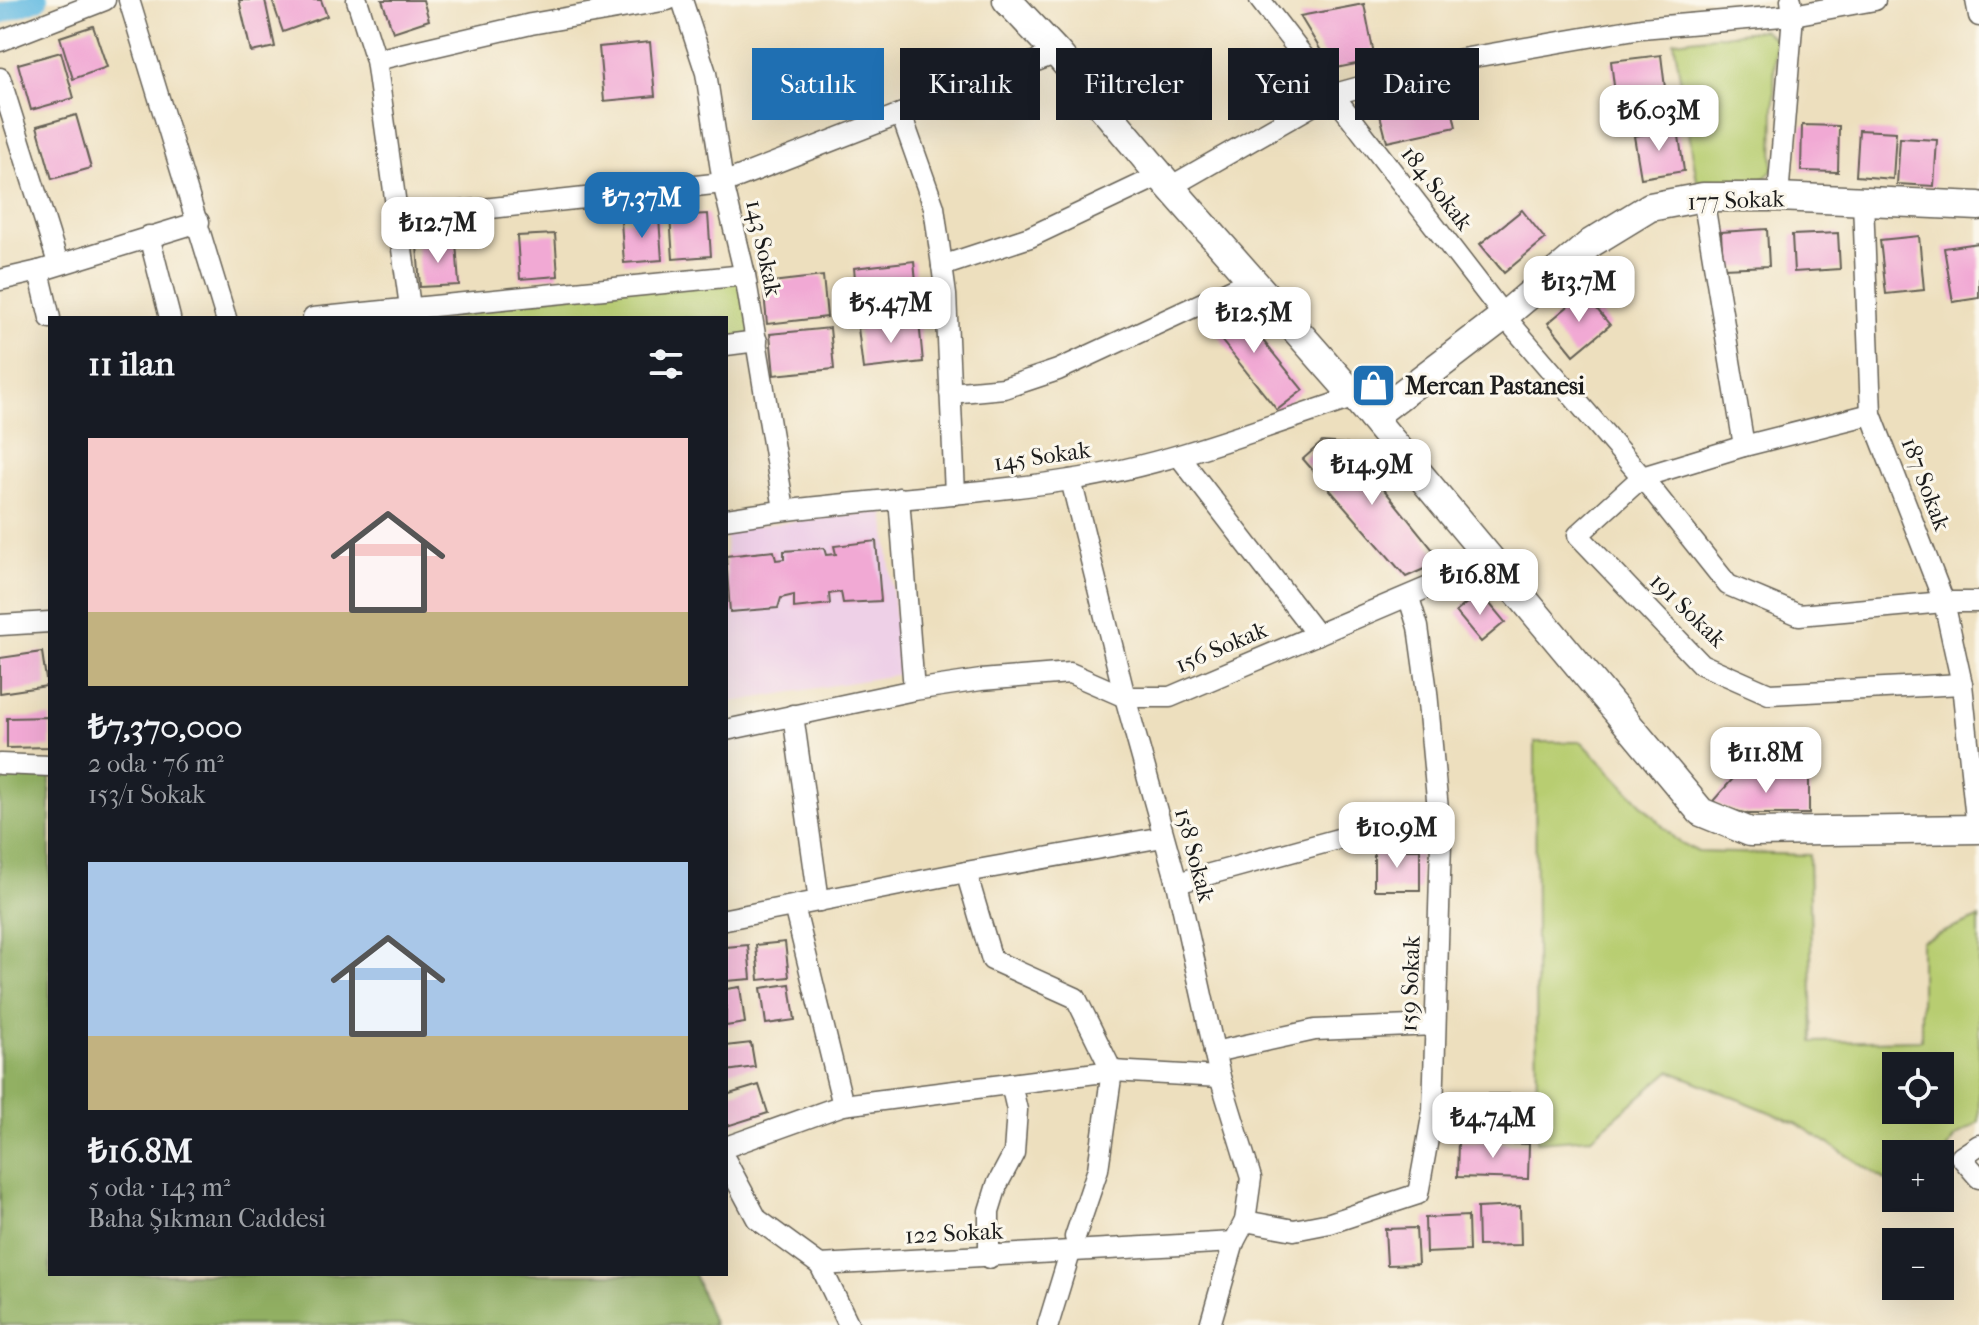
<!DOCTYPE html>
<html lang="tr">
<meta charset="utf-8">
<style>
:root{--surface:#171b24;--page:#20242c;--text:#f1f3f6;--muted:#9ea1a6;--accent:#1f6fb2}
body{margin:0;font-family:"IM FELL French Canon",serif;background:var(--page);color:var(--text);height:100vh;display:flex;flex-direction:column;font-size:30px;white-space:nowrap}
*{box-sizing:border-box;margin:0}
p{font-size:26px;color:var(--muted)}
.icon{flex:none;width:44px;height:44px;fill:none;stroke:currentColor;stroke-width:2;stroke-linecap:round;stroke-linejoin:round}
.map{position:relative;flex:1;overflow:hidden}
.drawer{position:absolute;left:48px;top:316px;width:680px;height:960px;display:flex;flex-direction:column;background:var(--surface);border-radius:0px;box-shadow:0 8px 32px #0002}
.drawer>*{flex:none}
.top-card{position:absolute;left:752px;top:48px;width:760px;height:72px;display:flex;gap:16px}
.fabs{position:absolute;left:1882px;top:1052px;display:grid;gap:16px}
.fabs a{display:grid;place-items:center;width:72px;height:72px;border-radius:0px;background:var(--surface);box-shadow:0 8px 32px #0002;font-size:40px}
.price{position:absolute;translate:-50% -68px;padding:0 18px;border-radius:16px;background:#fff;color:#222;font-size:26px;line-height:52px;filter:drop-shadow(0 2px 4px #0008)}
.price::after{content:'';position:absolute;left:50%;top:48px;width:24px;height:18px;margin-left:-12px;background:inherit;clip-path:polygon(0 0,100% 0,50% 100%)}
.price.current{background:var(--accent);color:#fff}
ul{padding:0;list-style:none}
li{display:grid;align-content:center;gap:16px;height:424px;padding:0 40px}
li span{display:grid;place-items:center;height:248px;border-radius:0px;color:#555}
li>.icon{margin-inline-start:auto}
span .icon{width:144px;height:144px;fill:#fffc;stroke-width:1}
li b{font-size:34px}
h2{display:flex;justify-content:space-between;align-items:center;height:96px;padding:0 40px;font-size:34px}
.chip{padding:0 28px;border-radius:0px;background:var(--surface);box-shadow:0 8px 32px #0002;font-size:28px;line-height:72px}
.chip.current{background:var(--accent);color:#fff}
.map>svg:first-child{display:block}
.built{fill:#eed0e7}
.green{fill:#b8cd71;stroke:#6a7446;stroke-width:2;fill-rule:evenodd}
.forest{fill:#92b063;stroke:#576640;stroke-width:2}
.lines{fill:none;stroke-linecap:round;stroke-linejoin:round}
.canal{stroke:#66bce2;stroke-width:20}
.building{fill:#f1a9d4}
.street-casing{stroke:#656055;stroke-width:23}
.secondary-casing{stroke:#656055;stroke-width:31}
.street{stroke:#fff;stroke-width:20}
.secondary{stroke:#fff;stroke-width:28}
.labels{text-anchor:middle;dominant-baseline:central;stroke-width:6;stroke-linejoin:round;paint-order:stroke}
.street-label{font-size:24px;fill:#1c1c1c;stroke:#fbf7ec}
.poi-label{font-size:24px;font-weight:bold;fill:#1c1c1c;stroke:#fbf7ec;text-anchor:start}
</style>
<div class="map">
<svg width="1979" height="1325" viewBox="0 0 1979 1325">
<rect width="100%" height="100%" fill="#fbf7ec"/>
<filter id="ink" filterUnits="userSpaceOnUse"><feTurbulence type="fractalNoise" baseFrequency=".0125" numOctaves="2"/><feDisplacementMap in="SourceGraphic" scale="16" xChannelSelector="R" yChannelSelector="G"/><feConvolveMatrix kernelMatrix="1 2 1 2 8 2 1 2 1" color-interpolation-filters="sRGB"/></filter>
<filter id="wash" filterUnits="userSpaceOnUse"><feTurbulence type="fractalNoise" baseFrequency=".006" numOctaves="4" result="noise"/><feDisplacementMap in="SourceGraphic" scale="32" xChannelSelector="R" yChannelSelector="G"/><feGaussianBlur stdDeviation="1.8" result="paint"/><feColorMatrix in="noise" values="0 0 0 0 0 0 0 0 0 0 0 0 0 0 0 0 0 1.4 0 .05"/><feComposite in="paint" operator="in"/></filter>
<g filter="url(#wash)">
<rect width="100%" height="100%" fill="#eddfbe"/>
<polygon class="built" points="884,511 901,674 726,703 726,529"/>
<g class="green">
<polygon points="1763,30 1775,39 1773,170 1760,182 1697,181 1674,41"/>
<polygon points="745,275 757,341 726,345 726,318 429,318 441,317 440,304"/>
<path d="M1535 742H1582L1676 840 1698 852 1809 855 1813 1042 1921 1040V941L1979 918V1122L1954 1138 1940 1161V1154H1896V1187L1796 1123 1670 1071 1591 1138 1537 1142ZM1896 1066H1940V1110H1896Z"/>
</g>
<polygon class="forest" points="0,774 50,776 50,1274 694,1274 714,1325 0,1325"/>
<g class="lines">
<polyline class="canal" points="0,14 38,0"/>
</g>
<g id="blocks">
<g class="building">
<polygon points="239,0 265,0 275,47 251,52"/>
<polygon points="272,0 321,0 327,16 283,32"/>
<polygon points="382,0 423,0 429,20 393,32"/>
<polygon points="1364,4 1375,60 1332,69 1300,16"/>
<polygon points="93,26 107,67 73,79 60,37"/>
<polygon points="650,42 655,96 604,101 599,47"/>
<polygon points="61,52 74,98 31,110 18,64"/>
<polygon points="1661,55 1666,96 1616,102 1611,61"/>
<polygon points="1449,95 1456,127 1387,142 1379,111"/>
<polygon points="76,115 91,168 52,179 37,126"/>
<polygon points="1802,125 1839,126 1838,172 1801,171"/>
<polygon points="1678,129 1684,171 1641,178 1634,136"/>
<polygon points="1859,130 1896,132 1893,179 1856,176"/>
<polygon points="1900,138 1937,140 1934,186 1897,184"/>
<polygon points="1522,210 1545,239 1504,273 1480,244"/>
<polygon points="708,214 711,256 673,259 670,216"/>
<polygon points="659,218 662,260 624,263 621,221"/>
<polygon points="1767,229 1769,266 1723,268 1721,232"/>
<polygon points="1838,233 1840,269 1794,272 1792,235"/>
<polygon points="555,234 558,276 520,279 517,236"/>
<polygon points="1919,236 1924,290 1886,294 1880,240"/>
<polygon points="456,242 459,285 420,287 417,245"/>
<polygon points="1979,243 1979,298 1953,302 1944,248"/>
<polygon points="914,261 918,303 858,309 854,268"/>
<polygon points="823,276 827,317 767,324 763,283"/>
<polygon points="1584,293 1610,325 1574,355 1548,323"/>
<polygon points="1230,300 1303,390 1277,410 1205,320"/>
<polygon points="919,321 923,362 863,369 858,328"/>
<polygon points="830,328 834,369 774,375 770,334"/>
<polygon points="1322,442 1347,444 1442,561 1406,577 1303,459"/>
<polygon points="876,541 881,601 843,603 841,592 829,594 830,604 794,608 794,595 781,598 778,608 730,612 726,556 774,551 776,560 784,559 784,551 824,548 826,555 836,554 834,546"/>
<polygon points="1480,592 1505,622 1481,642 1456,612"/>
<polygon points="42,652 47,686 0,693 0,658"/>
<polygon points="50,717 50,747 7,748 7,718"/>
<polygon points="1738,773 1809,777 1809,814 1748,814 1725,808 1713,801"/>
<rect x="1374" y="849" width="46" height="41"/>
<polygon points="785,942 789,977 759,980 756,945"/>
<polygon points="748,945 751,979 726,981 726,947"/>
<polygon points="790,984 795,1020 766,1024 761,988"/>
<polygon points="740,987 745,1023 726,1026 726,989"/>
<polygon points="751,1043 755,1067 726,1071 726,1046"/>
<polygon points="759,1085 768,1113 727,1126 726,1095"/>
<rect x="1468" y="1094" width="63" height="37"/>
<polygon points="1458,1141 1529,1144 1528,1179 1457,1177"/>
<polygon points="1520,1206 1521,1245 1478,1246 1477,1208"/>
<polygon points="1468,1216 1469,1251 1426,1253 1425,1218"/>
<polygon points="1416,1228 1418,1264 1387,1265 1385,1229"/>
</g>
</g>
</g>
<g filter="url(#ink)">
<use href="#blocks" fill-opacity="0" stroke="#656055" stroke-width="2"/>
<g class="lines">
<defs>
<g id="street">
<polyline points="129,0 226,318"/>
<polyline points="357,0 376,60 410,307"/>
<polyline points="682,0 706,73 723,183 745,275 784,509"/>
<polyline points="1260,0 1504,316 1642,477 1728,585 1799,615 1944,602 1979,602"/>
<polyline points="1976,0 1979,16"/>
<polyline points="0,41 105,0"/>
<polyline points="376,60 531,24 668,0"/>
<polyline points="0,78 58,263"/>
<polyline points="901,114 934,207 946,295 955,494"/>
<polyline points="1170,187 1331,95 1462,59 1641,28 1793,15 1875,0"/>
<polyline points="1703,197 1744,446"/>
<polyline points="1778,197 1793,15 1791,0"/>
<polyline points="1863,201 1871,414 1944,602 1962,684 1977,829"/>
<polyline points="399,218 723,183 1057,53"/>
<polyline points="149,236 170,318"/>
<polyline points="942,266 1030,237 1161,175"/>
<polyline points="39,271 50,318"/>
<polyline points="0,280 39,271 199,222"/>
<polyline points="313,318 745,275"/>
<polyline points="726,345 757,341"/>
<polyline points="950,393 1004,388 1058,370 1252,280"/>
<polyline points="1871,414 1744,446 1642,477 1578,535 1701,664 1769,694 1962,684"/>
<polyline points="1179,456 1317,635"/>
<polyline points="1071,480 1125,697 1177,883 1220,1077 1251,1178 1245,1221 1234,1242 1210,1325"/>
<polyline points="899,498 914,690"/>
<path d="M726 519C840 500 956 498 1070 480 1168 465 1261 428 1355 397"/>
<polyline points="0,625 50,622"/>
<polyline points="793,715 819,901"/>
<polyline points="726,730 914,690 981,680 1070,673 1125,697 1170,697 1490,561"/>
<polyline points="0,764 50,766"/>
<polyline points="966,872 992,960 1076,998 1112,1071 1098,1169 1075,1237"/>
<polyline points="1177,883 1437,812"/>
<polyline points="794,906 843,1105"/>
<polyline points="726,919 966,872 1163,837"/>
<polyline points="1214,1052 1315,1030 1435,1025"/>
<polyline points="1979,1145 1961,1157 1979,1178"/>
<polyline points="726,1147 843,1105 1112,1071 1220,1077"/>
<polyline points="726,1161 757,1219 820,1265 1234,1242"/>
<polyline points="1245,1221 1294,1230 1330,1223 1418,1194 1433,1111 1441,842 1427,692 1418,627 1409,598"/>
<polyline points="989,1258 989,1211 997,1185 1014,1153 1017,1110 1011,1084"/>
<polyline points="820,1265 849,1325"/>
<polyline points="1048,1325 1070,1253"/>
</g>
<g id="secondary">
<polyline points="1007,0 1057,53 1170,187 1355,397 1701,812 1750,832 1979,829"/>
<polyline points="1372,417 1504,316 1591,243 1650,207 1703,197 1778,197 1979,206"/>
</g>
</defs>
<use href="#street" class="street-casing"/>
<use href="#secondary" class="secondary-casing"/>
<use href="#street" class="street"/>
<use href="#secondary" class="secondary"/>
</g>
</g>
<defs>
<symbol id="shop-square" viewBox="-11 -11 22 22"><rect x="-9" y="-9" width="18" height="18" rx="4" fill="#1f6fb2" stroke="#fbf7ec"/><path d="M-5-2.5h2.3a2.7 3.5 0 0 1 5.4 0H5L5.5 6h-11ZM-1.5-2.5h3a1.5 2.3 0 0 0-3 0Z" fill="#fff"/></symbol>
</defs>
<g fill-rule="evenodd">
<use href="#shop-square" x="1348" y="360" width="51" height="51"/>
</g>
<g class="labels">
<g class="street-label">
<text transform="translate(1437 188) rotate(52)">184 Sokak</text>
<text transform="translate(1736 200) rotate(-2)">177 Sokak</text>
<text transform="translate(764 248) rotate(78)">143 Sokak</text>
<text transform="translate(1042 456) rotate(-8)">145 Sokak</text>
<text transform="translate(1926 484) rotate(69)">187 Sokak</text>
<text transform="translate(1688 610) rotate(44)">191 Sokak</text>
<text transform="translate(1221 647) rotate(-23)">156 Sokak</text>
<text transform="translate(1195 855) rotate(75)">158 Sokak</text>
<text transform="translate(1410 984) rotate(-88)">159 Sokak</text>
<text transform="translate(954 1233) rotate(-3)">122 Sokak</text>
</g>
<g class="poi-label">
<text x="1405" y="386">Mercan Pastanesi</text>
</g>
</g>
</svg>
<div class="fabs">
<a><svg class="icon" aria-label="locate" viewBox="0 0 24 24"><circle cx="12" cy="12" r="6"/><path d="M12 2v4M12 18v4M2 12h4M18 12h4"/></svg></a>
<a>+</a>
<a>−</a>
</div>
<b class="price" style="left:1659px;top:153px">₺6.03M</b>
<b class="price current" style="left:642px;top:240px">₺7.37M</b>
<b class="price" style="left:438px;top:265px">₺12.7M</b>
<b class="price" style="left:1579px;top:324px">₺13.7M</b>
<b class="price" style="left:891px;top:345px">₺5.47M</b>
<b class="price" style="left:1254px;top:355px">₺12.5M</b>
<b class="price" style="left:1372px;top:507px">₺14.9M</b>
<b class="price" style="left:1480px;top:617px">₺16.8M</b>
<b class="price" style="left:1766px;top:795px">₺11.8M</b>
<b class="price" style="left:1397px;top:870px">₺10.9M</b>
<b class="price" style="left:1493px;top:1160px">₺4.74M</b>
<div class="top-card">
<a class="chip current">Satılık</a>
<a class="chip">Kiralık</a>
<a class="chip">Filtreler</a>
<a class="chip">Yeni</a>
<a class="chip">Daire</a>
</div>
<section class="drawer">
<h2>11 ilan<svg class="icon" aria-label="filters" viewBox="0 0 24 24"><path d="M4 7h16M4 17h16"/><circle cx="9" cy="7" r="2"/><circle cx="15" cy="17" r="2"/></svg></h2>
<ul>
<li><span style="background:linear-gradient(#f6c9c9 70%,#c2b280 0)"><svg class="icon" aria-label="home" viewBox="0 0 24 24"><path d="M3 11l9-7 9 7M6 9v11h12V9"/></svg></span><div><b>₺7,370,000</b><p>2 oda · 76 m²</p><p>153/1 Sokak</p></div></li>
<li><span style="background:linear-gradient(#a9c7e8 70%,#c2b280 0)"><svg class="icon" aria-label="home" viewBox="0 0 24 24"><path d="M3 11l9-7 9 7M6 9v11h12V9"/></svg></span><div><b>₺16.8M</b><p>5 oda · 143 m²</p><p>Baha Şıkman Caddesi</p></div></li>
</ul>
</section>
</div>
